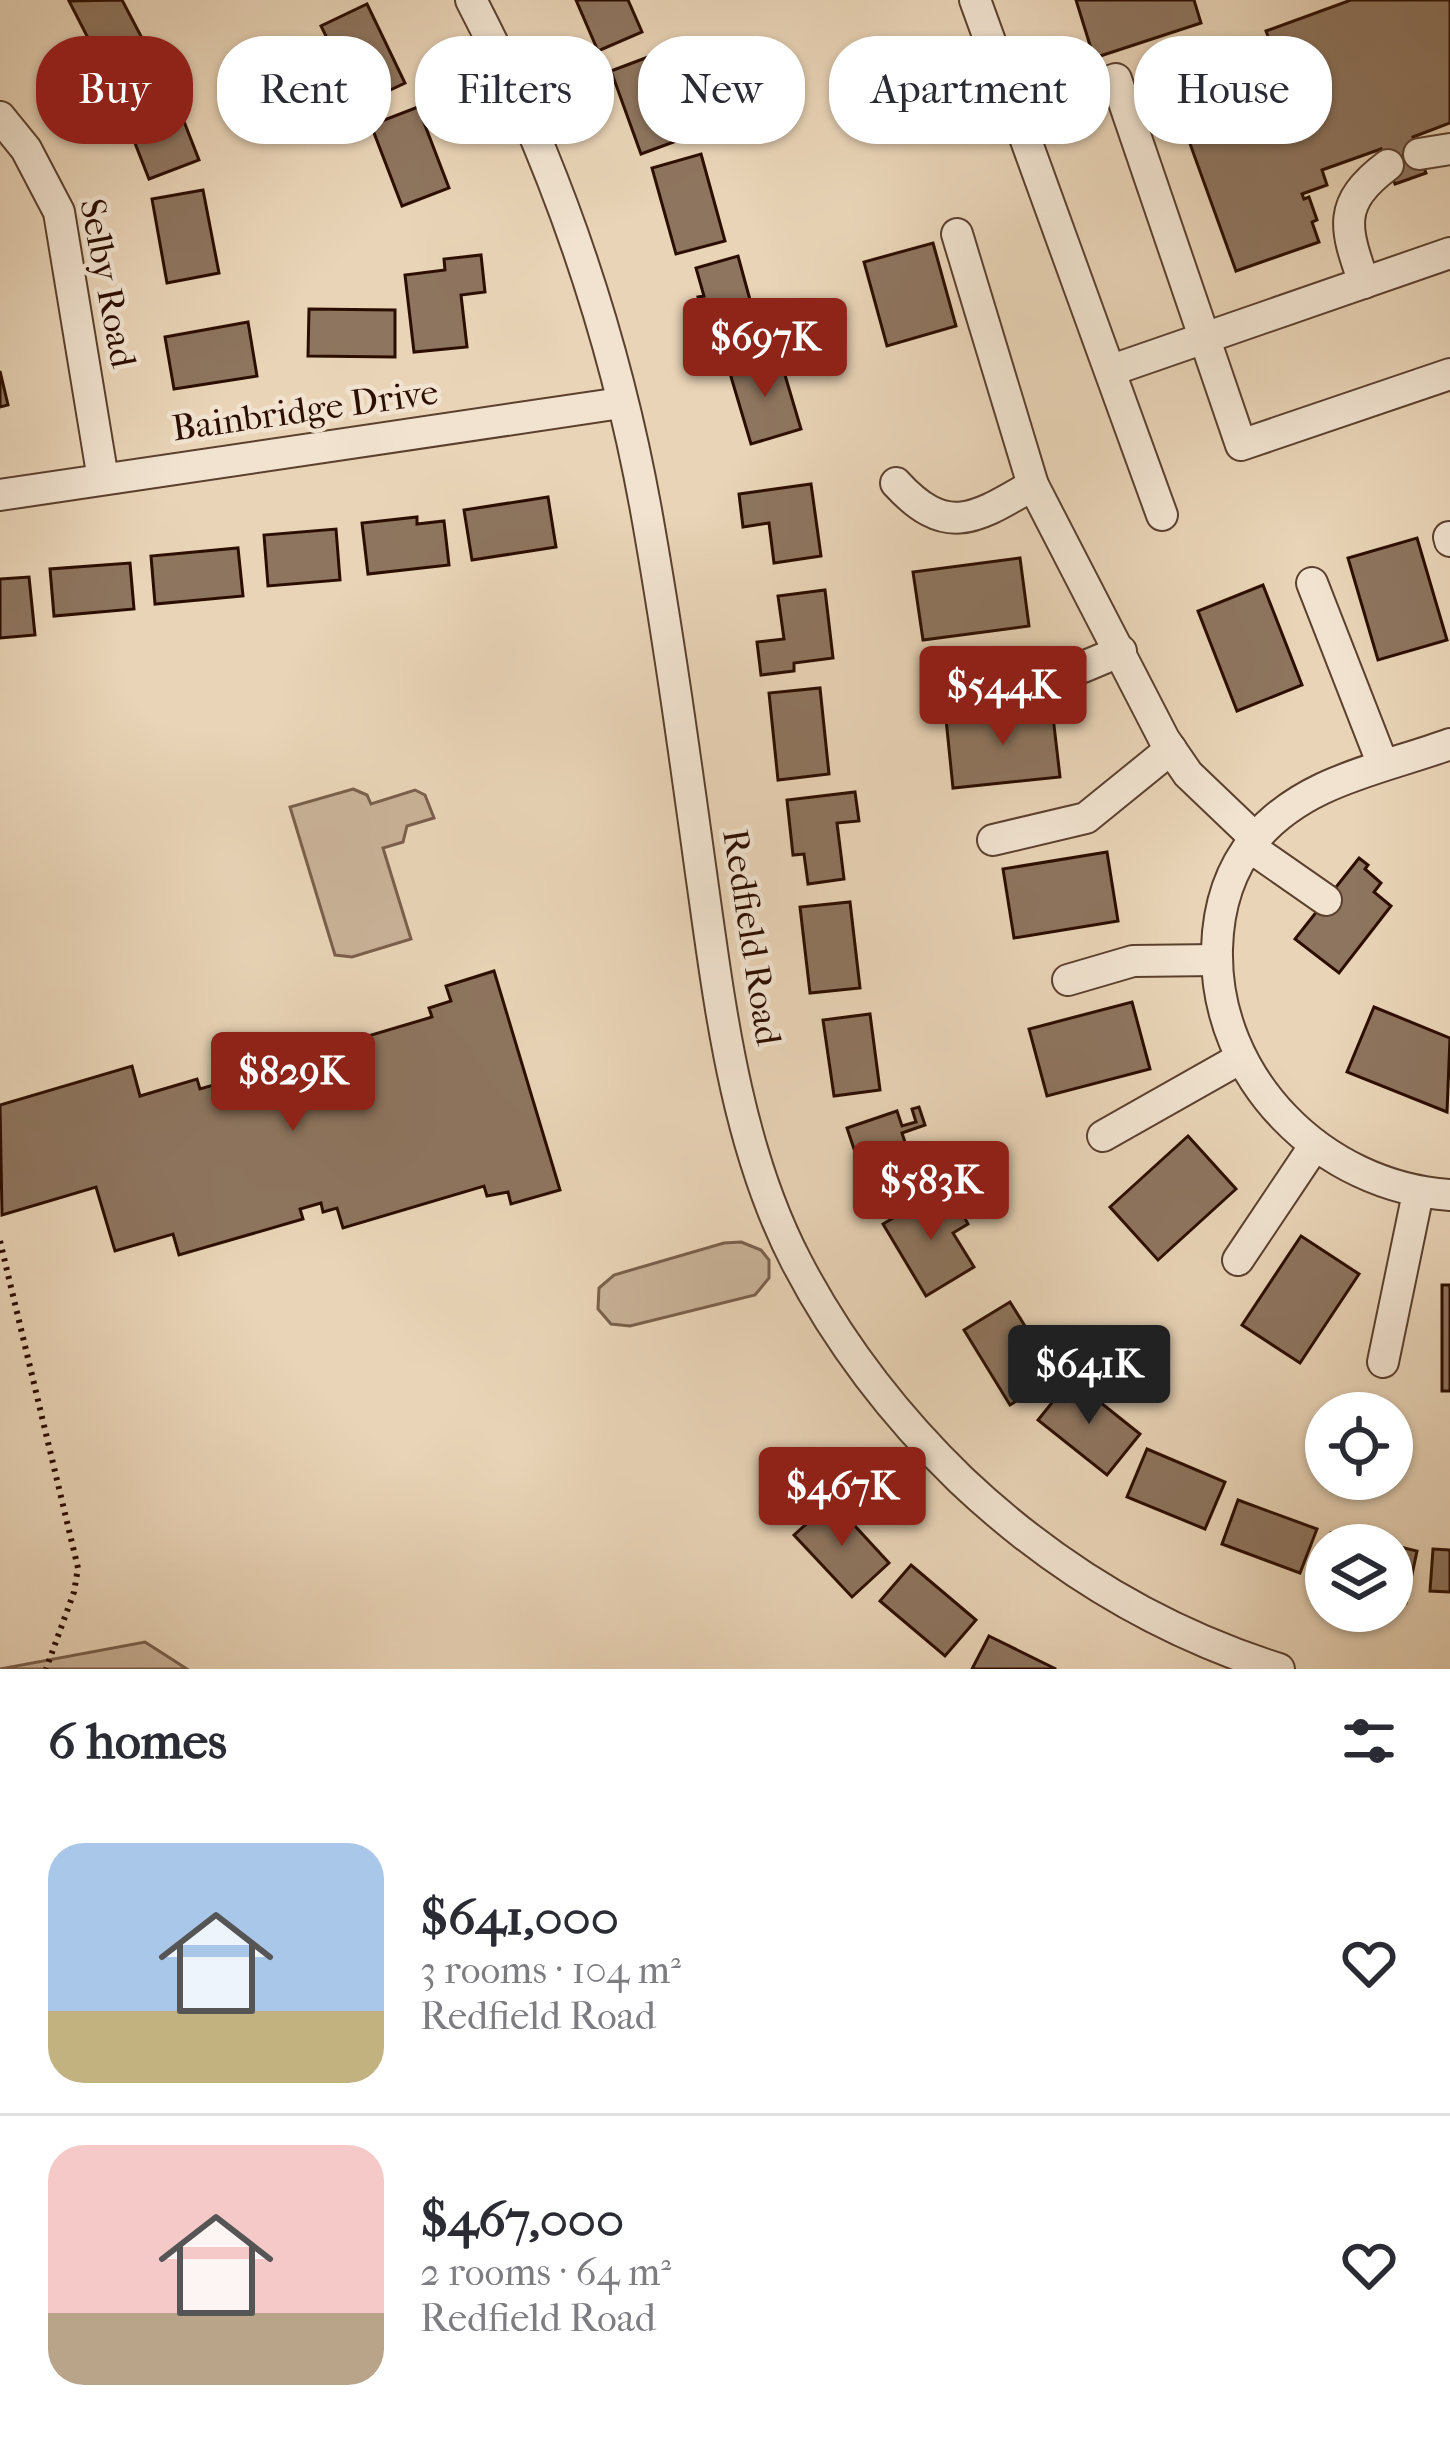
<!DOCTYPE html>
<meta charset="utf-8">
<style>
:root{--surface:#fff;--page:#f7f7f7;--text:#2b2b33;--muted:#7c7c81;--line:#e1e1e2;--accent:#8f2418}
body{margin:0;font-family:"IM FELL French Canon",serif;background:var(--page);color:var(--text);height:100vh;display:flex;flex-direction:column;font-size:45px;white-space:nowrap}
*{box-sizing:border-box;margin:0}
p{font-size:39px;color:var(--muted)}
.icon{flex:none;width:66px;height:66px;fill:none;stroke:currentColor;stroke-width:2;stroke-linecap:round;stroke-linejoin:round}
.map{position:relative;height:1669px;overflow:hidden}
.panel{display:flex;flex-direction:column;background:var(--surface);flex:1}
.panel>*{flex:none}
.hud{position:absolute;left:36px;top:36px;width:1380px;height:108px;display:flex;gap:24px}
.tools{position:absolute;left:1305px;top:1392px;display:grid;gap:24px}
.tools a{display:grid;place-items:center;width:108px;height:108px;border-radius:50%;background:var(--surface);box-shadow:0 3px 9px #0004;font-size:60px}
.price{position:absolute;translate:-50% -102px;padding:0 27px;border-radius:12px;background:var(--accent);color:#fff;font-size:39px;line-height:78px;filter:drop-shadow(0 3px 6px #0008)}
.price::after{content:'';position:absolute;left:50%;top:72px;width:36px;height:27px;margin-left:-18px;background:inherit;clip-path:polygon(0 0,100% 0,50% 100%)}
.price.active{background:#222;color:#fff}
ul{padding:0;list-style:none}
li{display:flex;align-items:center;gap:36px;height:300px;padding:0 48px}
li+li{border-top:3px solid var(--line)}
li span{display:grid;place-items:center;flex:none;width:336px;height:240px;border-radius:36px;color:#555}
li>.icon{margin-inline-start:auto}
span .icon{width:144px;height:144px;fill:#fffc;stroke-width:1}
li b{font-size:51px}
h2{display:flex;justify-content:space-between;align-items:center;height:144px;padding:0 48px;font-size:51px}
.chip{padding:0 42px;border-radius:48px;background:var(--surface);box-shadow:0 3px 9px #0004;font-size:42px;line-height:108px}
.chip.active{background:var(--accent);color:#fff}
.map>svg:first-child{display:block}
.green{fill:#c9b298;stroke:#7a604c;stroke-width:3}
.building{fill:#8e755f;stroke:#2c0e00;stroke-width:3}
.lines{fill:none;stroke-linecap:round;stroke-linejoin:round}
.minor-casing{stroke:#5b402e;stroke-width:34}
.path{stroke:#2c0e00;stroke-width:6;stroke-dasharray:3 6;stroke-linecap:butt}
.minor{stroke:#f1e3d0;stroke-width:30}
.labels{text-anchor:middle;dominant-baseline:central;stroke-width:9;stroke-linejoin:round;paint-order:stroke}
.street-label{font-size:36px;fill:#2c0e00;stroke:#f1e3d0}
</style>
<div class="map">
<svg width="1450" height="1669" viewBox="0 0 1450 1669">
<rect width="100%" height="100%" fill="#e9d4b7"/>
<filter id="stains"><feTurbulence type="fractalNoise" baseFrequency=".00167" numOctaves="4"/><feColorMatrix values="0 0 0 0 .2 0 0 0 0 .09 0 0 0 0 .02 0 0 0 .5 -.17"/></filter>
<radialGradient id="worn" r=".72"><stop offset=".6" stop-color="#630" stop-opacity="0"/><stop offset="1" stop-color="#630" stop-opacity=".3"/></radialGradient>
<g class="green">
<polygon points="353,789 367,795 371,804 415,790 425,795 434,818 407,826 403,842 383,848 411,939 352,957 335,955 290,807"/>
<polygon points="741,1242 761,1250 769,1260 769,1278 755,1295 630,1326 611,1324 598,1309 599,1288 614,1275 724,1243"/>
<polygon points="145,1642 187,1669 0,1669"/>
</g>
<g class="building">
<polygon points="122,0 152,57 109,79 69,1"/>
<polygon points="576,0 628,0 642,32 598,51"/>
<polygon points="1076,0 1194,0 1201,23 1094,58"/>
<polygon points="1351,0 1450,0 1450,123 1413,137 1426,173 1395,184 1381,149 1322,170 1327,185 1302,194 1304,199 1309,197 1317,220 1312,222 1319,242 1236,271 1180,116 1284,79 1266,31"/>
<polygon points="367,4 405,83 373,98 361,73 347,79 321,26"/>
<polygon points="656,54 687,137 641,154 611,71"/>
<polygon points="167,78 199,160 149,179 117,97"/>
<polygon points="418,107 449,188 402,206 371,125"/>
<polygon points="701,154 725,241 676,254 652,168"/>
<polygon points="203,190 219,273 167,283 152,199"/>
<polygon points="933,243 956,326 887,346 864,262"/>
<polygon points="481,255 485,292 461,295 467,347 414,352 405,275 445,270 444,259"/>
<polygon points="738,256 761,340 714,353 698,297 704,296 696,268"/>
<polygon points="309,309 395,310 395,357 308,356"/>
<polygon points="248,322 257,376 174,389 165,337"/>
<polygon points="779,355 801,429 751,444 729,370"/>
<polygon points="0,371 8,405 0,407"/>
<polygon points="811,484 821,556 774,563 769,523 743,527 739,494"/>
<polygon points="548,497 556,547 472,560 464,510"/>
<polygon points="417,517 417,524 444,521 449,565 368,574 362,523"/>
<polygon points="336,529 340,580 268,586 264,535"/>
<polygon points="1417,538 1447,640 1378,660 1348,558"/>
<polygon points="238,548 243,596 155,604 151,556"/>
<polygon points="1020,558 1029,626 923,640 913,572"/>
<polygon points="130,563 134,609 54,616 50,569"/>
<polygon points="29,577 35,635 0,638 0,579"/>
<polygon points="1263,585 1302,685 1237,711 1198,611"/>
<polygon points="825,590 833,658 794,663 794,671 761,675 757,642 784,639 778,596"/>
<polygon points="820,688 829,774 778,780 769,693"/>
<polygon points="1052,708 1060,777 953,788 946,719"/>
<polygon points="855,792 859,821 837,823 844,879 808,884 804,854 793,855 787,800"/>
<polygon points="1107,852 1118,921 1014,938 1003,869"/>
<polygon points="1359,858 1368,865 1365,869 1381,883 1374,892 1391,906 1339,973 1295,939"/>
<polygon points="850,902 860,988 810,993 800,907"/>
<polygon points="494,971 560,1190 511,1204 508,1192 487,1196 484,1186 343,1228 337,1208 323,1212 321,1203 300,1209 303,1219 179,1255 173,1234 115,1251 96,1187 2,1215 0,1105 132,1066 140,1096 197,1079 200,1089 273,1068 281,1094 288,1092 285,1082 299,1077 294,1058 432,1017 429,1008 451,1001 446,986"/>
<polygon points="1132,1002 1150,1069 1047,1096 1029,1029"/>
<polygon points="1374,1007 1450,1038 1447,1112 1347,1072"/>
<polygon points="870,1014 880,1090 834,1096 823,1020"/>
<polygon points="919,1107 925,1125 902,1133 918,1181 870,1197 847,1128 897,1111 902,1126 916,1122 912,1109"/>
<polygon points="1188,1136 1236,1189 1158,1260 1110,1207"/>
<polygon points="929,1197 937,1211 955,1201 968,1224 953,1233 974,1267 926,1296 883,1224"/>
<polygon points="1301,1236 1359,1274 1300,1363 1242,1325"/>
<rect x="1442" y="1285" width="8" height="106"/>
<polygon points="1010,1302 1056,1376 1010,1405 964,1330"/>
<polygon points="1071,1379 1140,1434 1107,1475 1038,1420"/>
<polygon points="1147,1449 1225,1482 1205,1529 1127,1497"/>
<polygon points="1238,1500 1317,1529 1300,1573 1222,1544"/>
<polygon points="832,1501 889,1563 852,1597 794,1535"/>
<polygon points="1331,1533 1390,1545 1329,1545"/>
<polygon points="1392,1545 1417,1551 1406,1603 1392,1600"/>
<polygon points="1433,1549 1450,1550 1450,1592 1430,1591"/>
<polygon points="911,1565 976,1620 945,1656 880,1601"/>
<polygon points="989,1636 1056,1669 972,1669"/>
</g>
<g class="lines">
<defs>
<g id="minor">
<path d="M471 0C554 160 614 333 646 510 668 633 685 757 702 880 720 1007 736 1145 796 1261 839 1344 894 1415 961 1480 1053 1567 1158 1631 1279 1669"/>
<polyline points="975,0 1162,515"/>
<polyline points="1017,114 1116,79 1241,445 1450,374"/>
<polyline points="0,117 26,149 59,212 103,479"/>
<polyline points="1419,154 1450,149"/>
<polyline points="957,234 1033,485 1164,739 1188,774 1255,838"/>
<path d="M1364 283C1345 228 1336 204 1388 165"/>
<polyline points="1112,370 1450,253"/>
<path d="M896 483C947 539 976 518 1033 485"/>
<polyline points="0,495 621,403"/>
<polyline points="1449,537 1450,541"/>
<polyline points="1312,583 1383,765"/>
<polyline points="957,686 1083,667 1121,651"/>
<path d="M1450 744C1382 769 1304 780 1255 839 1229 870 1218 909 1217 949 1214 1079 1323 1187 1450 1195"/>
<polyline points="993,840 1086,818 1171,749"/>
<polyline points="1250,847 1326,900"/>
<polyline points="1068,980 1133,961 1216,960"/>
<polyline points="1103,1136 1241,1058"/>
<polyline points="1238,1260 1315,1145"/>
<polyline points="1383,1362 1418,1193"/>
</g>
</defs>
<use href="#minor" class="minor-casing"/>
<polyline class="path" points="0,1241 78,1568 74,1592 46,1669"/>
<use href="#minor" class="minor"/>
</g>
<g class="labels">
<g class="street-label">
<text transform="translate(108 283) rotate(79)">Selby Road</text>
<text transform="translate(305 410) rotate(-8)">Bainbridge Drive</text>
<text transform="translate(752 937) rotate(81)">Redfield Road</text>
</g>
</g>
<rect width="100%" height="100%" filter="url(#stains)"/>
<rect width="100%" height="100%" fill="url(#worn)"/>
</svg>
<div class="tools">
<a><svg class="icon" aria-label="locate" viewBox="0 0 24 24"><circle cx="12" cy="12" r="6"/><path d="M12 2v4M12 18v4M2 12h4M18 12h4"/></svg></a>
<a><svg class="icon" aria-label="layers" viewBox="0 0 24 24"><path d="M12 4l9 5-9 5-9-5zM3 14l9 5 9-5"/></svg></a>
</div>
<b class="price" style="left:765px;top:400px">$697K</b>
<b class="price" style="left:1003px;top:748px">$544K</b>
<b class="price" style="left:293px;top:1134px">$829K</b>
<b class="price" style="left:931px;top:1243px">$583K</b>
<b class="price active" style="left:1089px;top:1427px">$641K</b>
<b class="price" style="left:842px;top:1549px">$467K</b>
<div class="hud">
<a class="chip active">Buy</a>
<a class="chip">Rent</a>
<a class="chip">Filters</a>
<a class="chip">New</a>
<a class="chip">Apartment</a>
<a class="chip">House</a>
</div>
</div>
<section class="panel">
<h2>6 homes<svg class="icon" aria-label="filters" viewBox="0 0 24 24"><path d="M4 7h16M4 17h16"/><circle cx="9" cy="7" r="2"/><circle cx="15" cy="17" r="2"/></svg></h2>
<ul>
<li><span style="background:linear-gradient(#a9c7e8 70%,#c2b280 0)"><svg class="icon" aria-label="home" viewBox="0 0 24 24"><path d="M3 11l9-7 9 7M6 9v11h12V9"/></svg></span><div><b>$641,000</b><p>3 rooms · 104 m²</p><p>Redfield Road</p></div><svg class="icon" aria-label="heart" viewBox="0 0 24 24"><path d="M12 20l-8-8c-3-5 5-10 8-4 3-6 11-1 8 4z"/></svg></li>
<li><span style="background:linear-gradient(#f6c9c9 70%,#b9a48a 0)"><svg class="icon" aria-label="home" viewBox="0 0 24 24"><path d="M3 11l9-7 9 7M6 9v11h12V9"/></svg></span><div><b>$467,000</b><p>2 rooms · 64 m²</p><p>Redfield Road</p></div><svg class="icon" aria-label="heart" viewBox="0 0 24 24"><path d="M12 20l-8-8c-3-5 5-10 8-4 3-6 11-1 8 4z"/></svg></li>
</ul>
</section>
